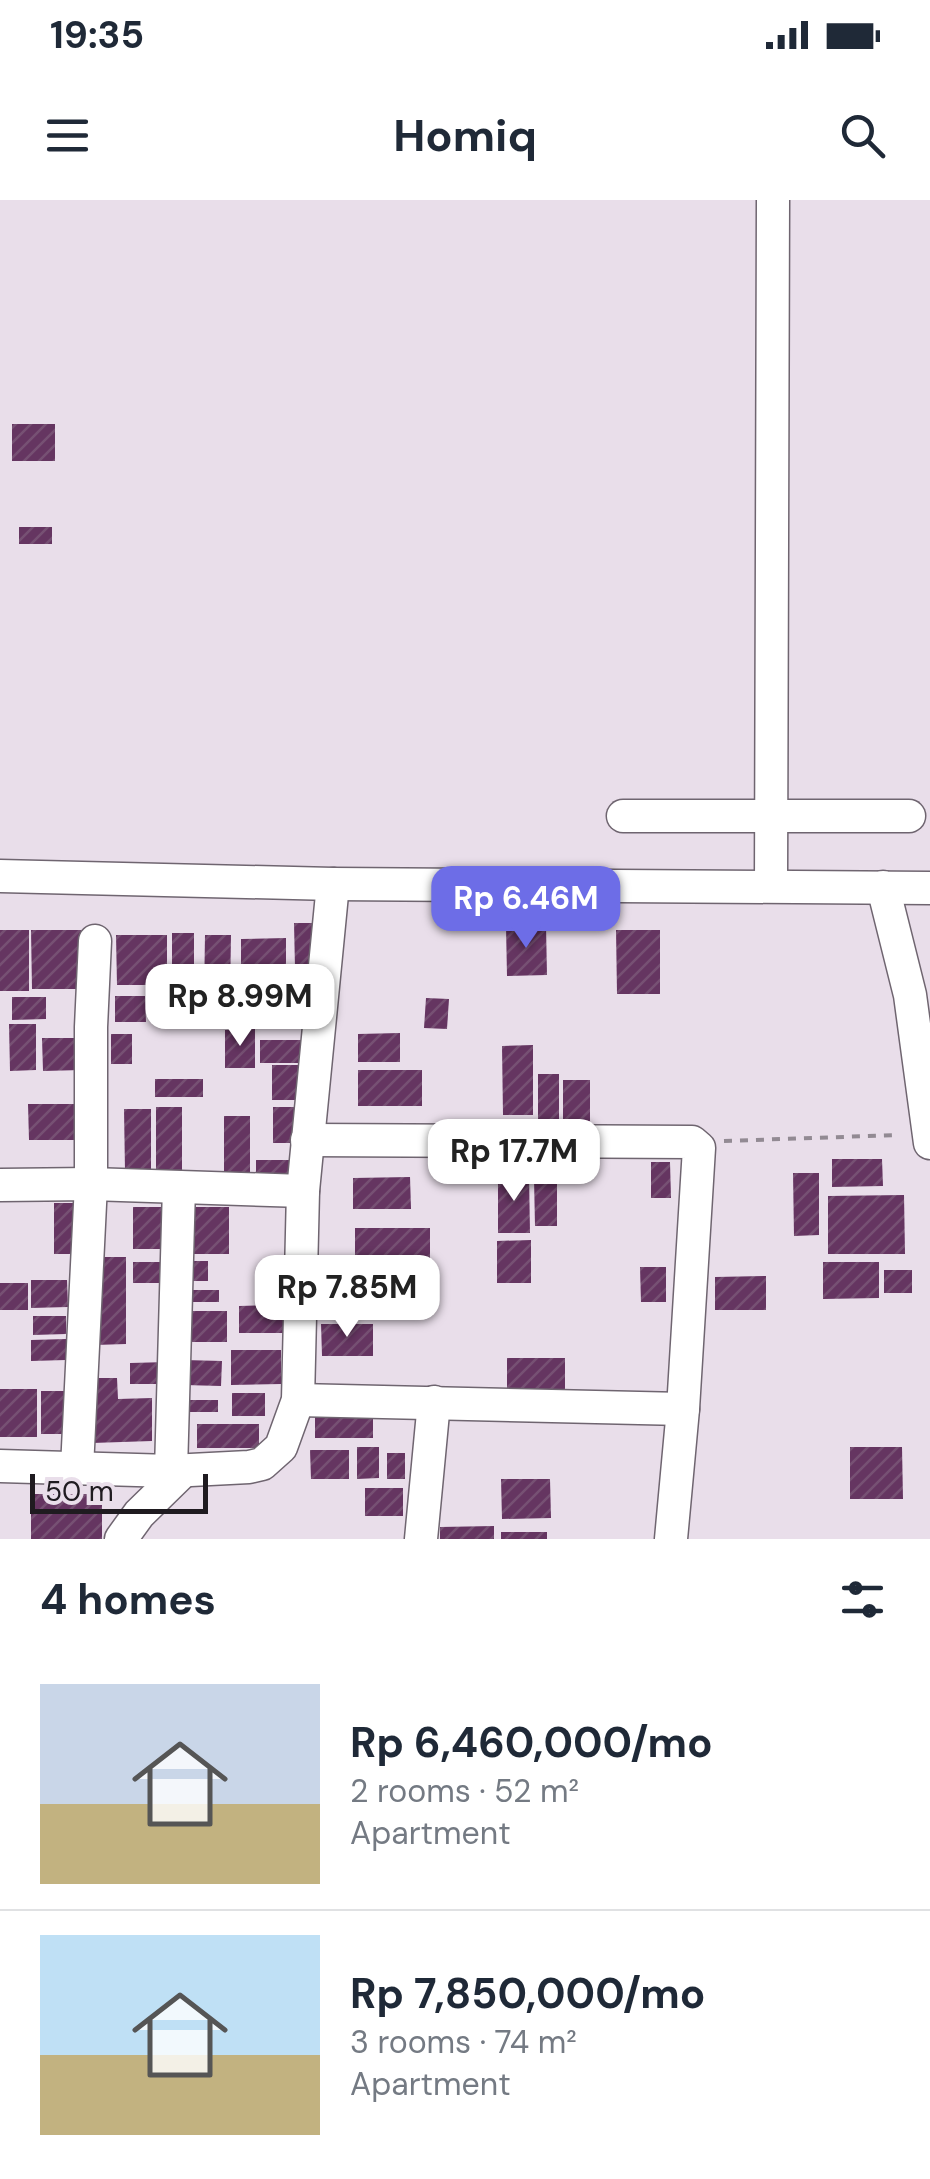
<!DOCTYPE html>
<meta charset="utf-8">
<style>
:root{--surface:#fff;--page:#f2f2f3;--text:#1f2937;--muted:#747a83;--line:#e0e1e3;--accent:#6d6de7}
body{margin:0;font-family:"DM Sans",sans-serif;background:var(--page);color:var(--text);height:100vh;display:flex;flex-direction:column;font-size:38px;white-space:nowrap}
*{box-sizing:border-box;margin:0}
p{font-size:32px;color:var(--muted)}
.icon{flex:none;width:55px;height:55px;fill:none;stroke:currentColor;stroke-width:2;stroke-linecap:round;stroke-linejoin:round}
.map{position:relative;height:1339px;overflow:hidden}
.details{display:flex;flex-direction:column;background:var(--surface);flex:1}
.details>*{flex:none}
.scale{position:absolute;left:30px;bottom:25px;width:178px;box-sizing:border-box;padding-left:10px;border:5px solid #1f1b20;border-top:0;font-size:28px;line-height:35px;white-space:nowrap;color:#1f1b20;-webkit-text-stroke:8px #e9deea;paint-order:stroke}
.price{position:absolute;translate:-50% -85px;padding:0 22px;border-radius:20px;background:#fff;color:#222;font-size:32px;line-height:65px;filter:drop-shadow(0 2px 5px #0008)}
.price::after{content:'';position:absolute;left:50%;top:60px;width:30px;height:22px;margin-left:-15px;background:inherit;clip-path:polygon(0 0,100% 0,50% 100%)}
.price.active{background:var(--accent);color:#fff}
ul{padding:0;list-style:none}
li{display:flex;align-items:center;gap:30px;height:250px;padding:0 40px}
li+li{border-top:2px solid var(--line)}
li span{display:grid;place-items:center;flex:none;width:280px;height:200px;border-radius:0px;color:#555}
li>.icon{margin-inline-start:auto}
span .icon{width:120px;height:120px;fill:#fffc;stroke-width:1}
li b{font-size:42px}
h2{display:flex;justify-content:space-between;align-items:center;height:120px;padding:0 40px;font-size:42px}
.status{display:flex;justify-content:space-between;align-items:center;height:70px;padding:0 50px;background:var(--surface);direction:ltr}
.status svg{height:28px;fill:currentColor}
header{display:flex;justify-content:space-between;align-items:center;height:130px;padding:0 40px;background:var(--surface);font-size:45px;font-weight:700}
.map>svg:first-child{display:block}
.building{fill:url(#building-hatch)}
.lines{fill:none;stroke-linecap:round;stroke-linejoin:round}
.minor-casing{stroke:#6f6570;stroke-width:35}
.path{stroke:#928a93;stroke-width:4;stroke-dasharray:8 8;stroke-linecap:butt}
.minor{stroke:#fff;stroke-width:32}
</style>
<div class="status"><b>19:35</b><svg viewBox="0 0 49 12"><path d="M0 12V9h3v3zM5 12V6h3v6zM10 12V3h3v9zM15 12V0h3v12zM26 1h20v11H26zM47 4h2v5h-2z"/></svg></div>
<header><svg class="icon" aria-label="menu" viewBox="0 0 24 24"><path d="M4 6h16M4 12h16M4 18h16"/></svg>Homiq<svg class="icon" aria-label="search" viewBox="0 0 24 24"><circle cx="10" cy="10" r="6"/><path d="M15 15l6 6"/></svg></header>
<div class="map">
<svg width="930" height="1339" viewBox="0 0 930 1339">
<defs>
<pattern id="building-hatch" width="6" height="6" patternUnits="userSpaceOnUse" patternTransform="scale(2.5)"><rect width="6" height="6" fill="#653561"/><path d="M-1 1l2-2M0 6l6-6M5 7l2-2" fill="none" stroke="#765073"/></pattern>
</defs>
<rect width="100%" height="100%" fill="#e9deea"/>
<g class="building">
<rect x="12" y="224" width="43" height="37"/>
<rect x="19" y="327" width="33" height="17"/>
<polygon points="294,723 315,723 315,768 295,768"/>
<polygon points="506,726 546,726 547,775 507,776"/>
<rect x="0" y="730" width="29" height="61"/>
<polygon points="31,730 81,730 82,789 32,789"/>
<polygon points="616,730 660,730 660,794 617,794"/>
<rect x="172" y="733" width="22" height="56"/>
<polygon points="116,735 167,735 167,785 117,785"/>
<polygon points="205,735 231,735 230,798 204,798"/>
<polygon points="286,738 286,790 241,790 241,739"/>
<polygon points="290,776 318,776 317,794 290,794"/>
<polygon points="115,796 145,796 146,822 115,822"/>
<rect x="262" y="796" width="29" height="30"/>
<polygon points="12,797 46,797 46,819 12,820"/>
<polygon points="426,798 449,799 447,829 424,828"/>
<polygon points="9,824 36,824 36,870 10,871"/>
<polygon points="255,829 255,868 225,868 225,830"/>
<polygon points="400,833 400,862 358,862 358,834"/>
<rect x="111" y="834" width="21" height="30"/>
<polygon points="42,838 82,838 82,870 43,871"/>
<rect x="260" y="840" width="42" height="23"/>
<polygon points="533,845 533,915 503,915 502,846"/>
<rect x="272" y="865" width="28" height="35"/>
<rect x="358" y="870" width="64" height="36"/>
<rect x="538" y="874" width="21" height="47"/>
<rect x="155" y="879" width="48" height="18"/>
<rect x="563" y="880" width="27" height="41"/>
<polygon points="28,904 80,904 80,940 29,940"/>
<rect x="156" y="907" width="26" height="65"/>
<rect x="273" y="907" width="27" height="36"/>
<polygon points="124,909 151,909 151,971 125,971"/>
<rect x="224" y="916" width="26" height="62"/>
<polygon points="832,959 882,959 883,986 832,987"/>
<rect x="256" y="960" width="39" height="21"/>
<polygon points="651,962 670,962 671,998 651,998"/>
<polygon points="793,973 819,973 819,1035 794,1036"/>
<polygon points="498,975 529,975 530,1033 498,1033"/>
<polygon points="410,977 411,1009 353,1009 353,978"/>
<polygon points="534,978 557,978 557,1026 535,1026"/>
<polygon points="904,995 905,1054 828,1054 828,996"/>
<polygon points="54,1003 84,1003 85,1054 54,1054"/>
<rect x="133" y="1007" width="40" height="42"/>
<polygon points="188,1007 229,1007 229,1054 189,1054"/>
<rect x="355" y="1028" width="75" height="46"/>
<polygon points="531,1040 531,1083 497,1083 497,1041"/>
<polygon points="95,1057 126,1057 126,1144 95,1145"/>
<polygon points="182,1061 208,1061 208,1081 183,1081"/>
<rect x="133" y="1062" width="31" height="21"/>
<polygon points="823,1062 879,1062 879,1098 823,1099"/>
<polygon points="640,1067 666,1067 666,1102 641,1102"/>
<rect x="884" y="1070" width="28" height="23"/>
<polygon points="766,1076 766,1110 715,1110 715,1077"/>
<polygon points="31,1080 67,1080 68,1107 31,1108"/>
<rect x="342" y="1082" width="29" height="18"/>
<rect x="0" y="1083" width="28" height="27"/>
<rect x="186" y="1090" width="33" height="12"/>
<polygon points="283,1105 283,1133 239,1133 239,1106"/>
<rect x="186" y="1111" width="41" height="31"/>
<polygon points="33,1116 66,1116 66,1134 33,1135"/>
<polygon points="321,1124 373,1124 373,1156 322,1156"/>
<polygon points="66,1139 66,1160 31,1161 31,1140"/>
<polygon points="231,1150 281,1150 281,1184 231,1185"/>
<rect x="507" y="1158" width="58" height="36"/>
<polygon points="184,1160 222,1161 221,1186 184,1185"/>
<polygon points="168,1162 168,1184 130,1184 130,1163"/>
<polygon points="92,1178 117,1178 118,1199 152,1198 152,1241 92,1243"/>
<rect x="0" y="1189" width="37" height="48"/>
<rect x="41" y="1191" width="31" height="43"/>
<rect x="232" y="1193" width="33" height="23"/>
<rect x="190" y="1200" width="28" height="12"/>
<polygon points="373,1213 373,1238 315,1238 315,1214"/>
<rect x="197" y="1224" width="62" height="24"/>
<polygon points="357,1247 379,1247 379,1278 357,1279"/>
<polygon points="850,1247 902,1247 903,1299 850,1299"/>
<polygon points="310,1250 349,1250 349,1279 311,1279"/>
<rect x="387" y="1253" width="18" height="26"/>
<polygon points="501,1279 550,1279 551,1318 502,1319"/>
<rect x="365" y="1288" width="38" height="28"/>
<rect x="31" y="1294" width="71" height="45"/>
<polygon points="494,1326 494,1339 440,1339 440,1327"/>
<rect x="501" y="1332" width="46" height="7"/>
</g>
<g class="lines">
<defs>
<g id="minor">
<polyline points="623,616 909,616"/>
<polyline points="0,676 333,684 930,688"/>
<polyline points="771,686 773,0"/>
<polyline points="883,687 910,795 930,943"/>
<polyline points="307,940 692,942 699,948 683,1209 671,1339"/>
<polyline points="0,985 91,984 303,991"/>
<polyline points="298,1200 683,1209"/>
<polyline points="0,1266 171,1271 249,1267 262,1264 281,1247 298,1200 303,991 333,684"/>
<polyline points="77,1268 91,984 91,827 95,741"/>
<polyline points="171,1271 179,987"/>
<polyline points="121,1339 139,1314 183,1271"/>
<polyline points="421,1339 434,1202"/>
</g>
</defs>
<use href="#minor" class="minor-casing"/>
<polyline class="path" points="724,941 899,935"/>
<use href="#minor" class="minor"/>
</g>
</svg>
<div class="scale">50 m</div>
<b class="price active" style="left:526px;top:751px">Rp 6.46M</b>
<b class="price" style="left:240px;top:849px">Rp 8.99M</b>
<b class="price" style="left:514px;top:1004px">Rp 17.7M</b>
<b class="price" style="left:347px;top:1140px">Rp 7.85M</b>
</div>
<section class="details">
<h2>4 homes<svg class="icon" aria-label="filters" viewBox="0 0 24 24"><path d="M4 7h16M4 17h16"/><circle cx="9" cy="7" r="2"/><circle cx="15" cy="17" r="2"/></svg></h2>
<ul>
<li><span style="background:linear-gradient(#c9d6e8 60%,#c2b280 0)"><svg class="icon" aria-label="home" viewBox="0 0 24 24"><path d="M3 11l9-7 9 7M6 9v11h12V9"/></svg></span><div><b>Rp 6,460,000/mo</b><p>2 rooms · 52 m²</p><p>Apartment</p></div></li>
<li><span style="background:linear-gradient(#bfe0f5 60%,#c2b280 0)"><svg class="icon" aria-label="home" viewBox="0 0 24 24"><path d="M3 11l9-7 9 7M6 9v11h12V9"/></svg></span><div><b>Rp 7,850,000/mo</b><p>3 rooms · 74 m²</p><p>Apartment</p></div></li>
</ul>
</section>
